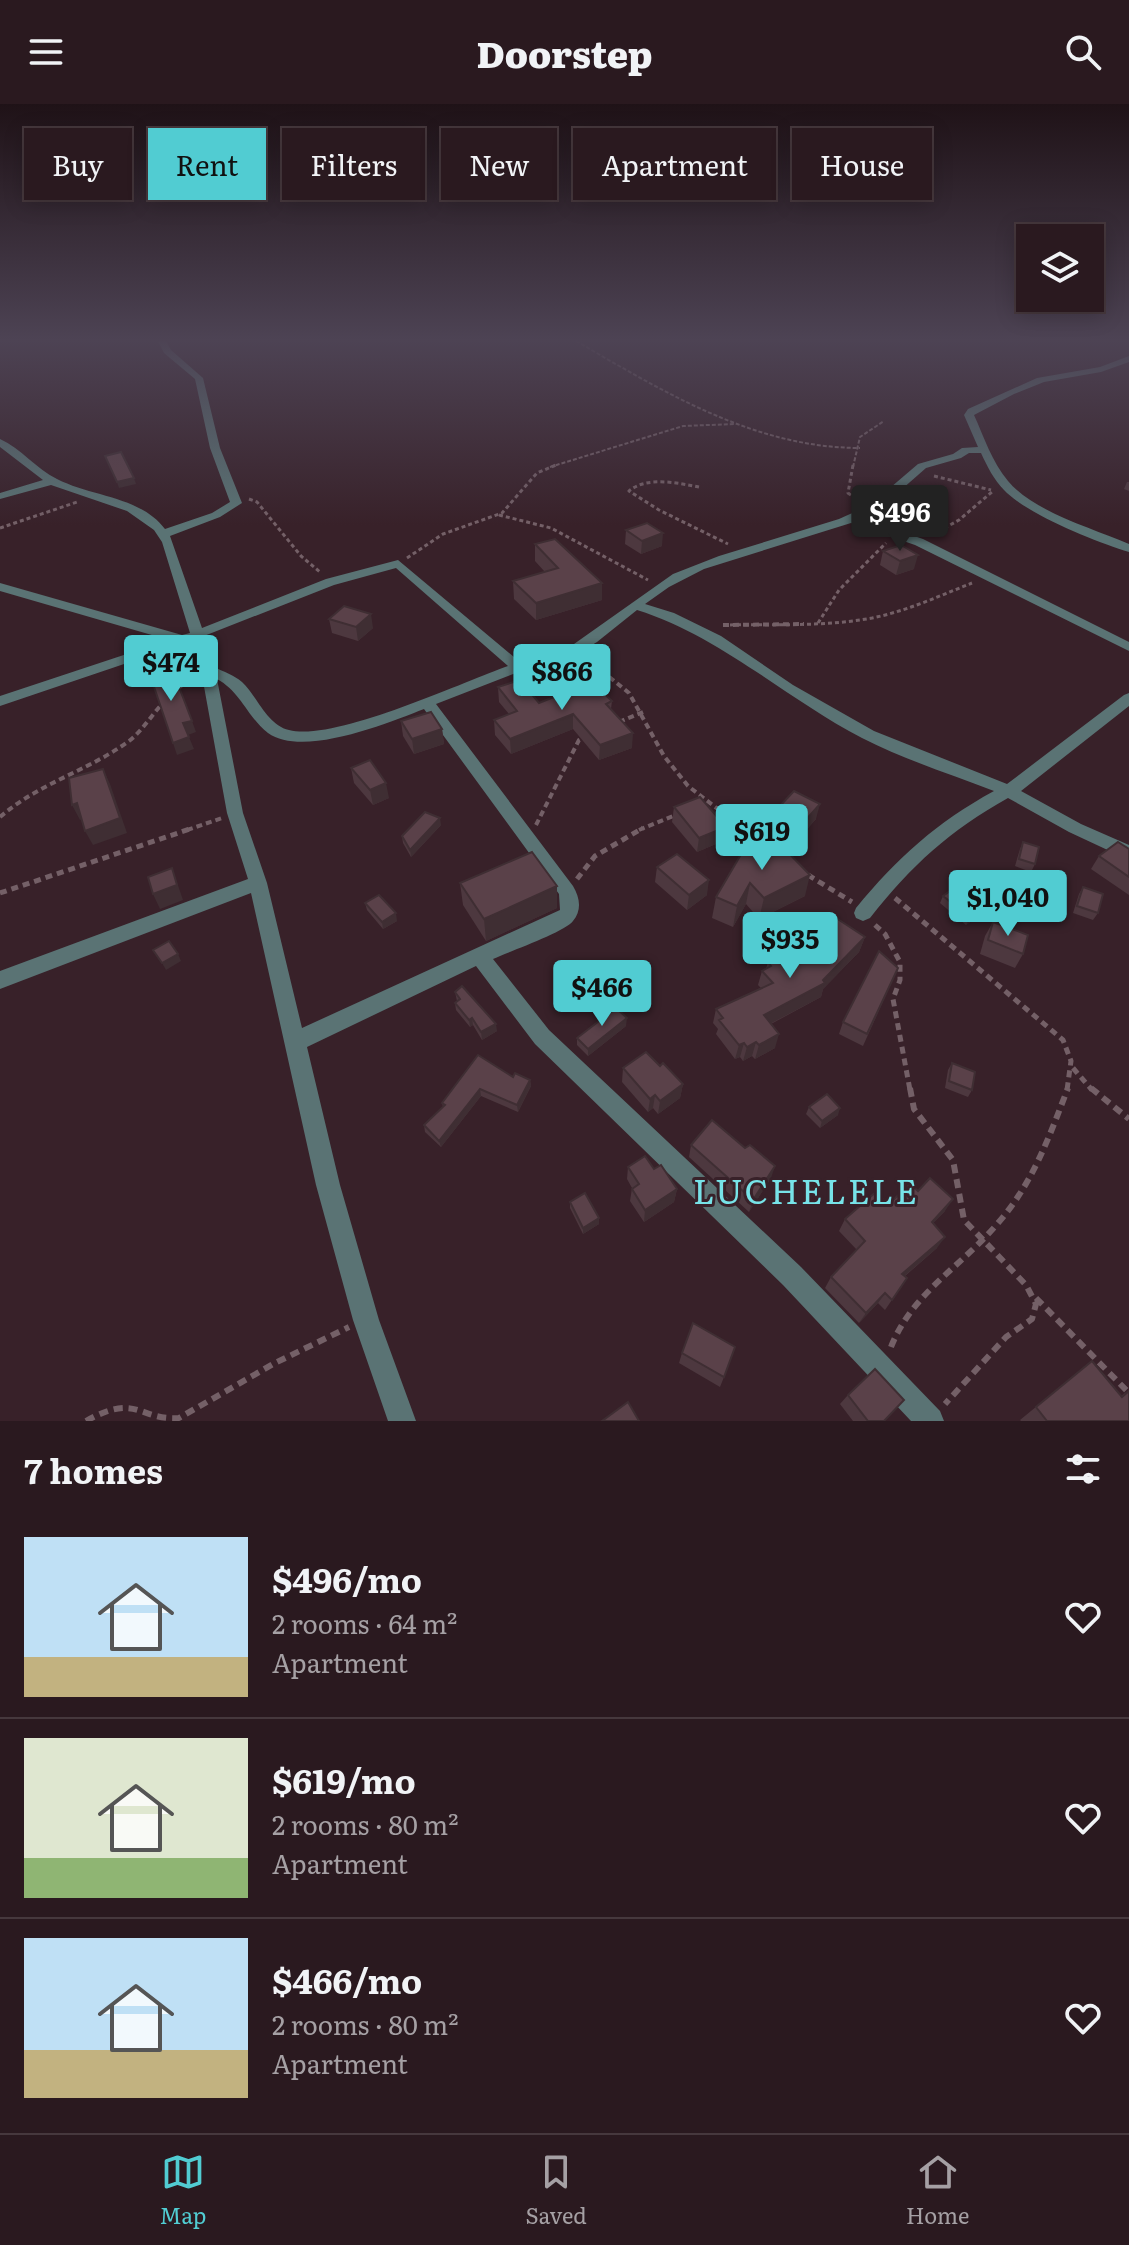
<!DOCTYPE html>
<meta charset="utf-8">
<style>
:root{--surface:#2a191f;--page:#322228;--text:#f1f3f6;--muted:#a5a0a4;--line:#46383d;--accent:#51ccd2}
body{margin:0;font-family:Literata,serif;background:var(--page);color:var(--text);height:100vh;display:flex;flex-direction:column;font-size:30px;white-space:nowrap}
*{box-sizing:border-box;margin:0}
p{font-size:26px;color:var(--muted)}
.icon{flex:none;width:44px;height:44px;fill:none;stroke:currentColor;stroke-width:2;stroke-linecap:round;stroke-linejoin:round}
.map{position:relative;height:1317px;overflow:hidden}
.panel{display:flex;flex-direction:column;background:var(--surface);flex:1}
.panel>*{flex:none}
.guide{position:absolute;left:24px;top:24px;width:1082px;height:72px;display:flex;gap:16px}
.buttons{position:absolute;left:1016px;top:120px;display:grid;gap:16px}
.buttons a{display:grid;place-items:center;width:88px;height:88px;border-radius:0px;background:var(--surface);box-shadow:0 4px 20px #0003,0 0 0 2px var(--line);font-size:40px}
.price{position:absolute;translate:-50% -68px;padding:0 18px;border-radius:8px;background:var(--accent);color:#111;font-size:26px;line-height:52px;filter:drop-shadow(0 2px 4px #0008)}
.price::after{content:'';position:absolute;left:50%;top:48px;width:24px;height:18px;margin-left:-12px;background:inherit;clip-path:polygon(0 0,100% 0,50% 100%)}
.price.current{background:#222;color:#fff}
ul{padding:0;list-style:none}
li{display:flex;align-items:center;gap:24px;height:200px;padding:0 24px}
li+li{border-top:2px solid var(--line)}
li span{display:grid;place-items:center;flex:none;width:224px;height:160px;border-radius:0px;color:#555}
li>.icon{margin-inline-start:auto}
span .icon{width:96px;height:96px;fill:#fffc;stroke-width:1}
li b{font-size:34px}
h2{display:flex;justify-content:space-between;align-items:center;height:96px;padding:0 24px;font-size:34px}
.chip{padding:0 28px;border-radius:0px;background:var(--surface);box-shadow:0 4px 20px #0003,0 0 0 2px var(--line);font-size:28px;line-height:72px}
.chip.current{background:var(--accent);color:#111}
header{display:flex;justify-content:space-between;align-items:center;height:104px;padding:0 24px;background:var(--surface);font-size:36px;font-weight:800}
.tab-bar{display:flex;justify-content:space-around;align-items:center;height:112px;border-top:2px solid var(--line);background:var(--surface);font-size:22px;color:var(--muted)}
.tab-bar a{display:grid;justify-items:center;gap:4px}
.tab-bar .current{color:var(--accent)}
.map>svg:first-child{display:block}
.lines{fill:none;stroke-linecap:round;stroke-linejoin:round}
.path-far4{stroke:#746067;stroke-width:2;stroke-dasharray:4 2;stroke-linecap:butt}
.path-far3{stroke:#746067;stroke-width:3;stroke-dasharray:4 3;stroke-linecap:butt}
.path-far2{stroke:#746067;stroke-width:4;stroke-dasharray:6 4;stroke-linecap:butt}
.path-far1{stroke:#746067;stroke-width:5;stroke-dasharray:7 5;stroke-linecap:butt}
.path{stroke:#746067;stroke-width:6;stroke-dasharray:9 6;stroke-linecap:butt}
.street{fill:#5a7374;fill-rule:evenodd}
.wall{fill:#4d383f}
.shaded-wall{fill:#3f2e33}
.building{fill:#5a4149;stroke:#3f2e33;stroke-width:2}
.labels{text-anchor:middle;dominant-baseline:central;stroke-width:6;stroke-linejoin:round;paint-order:stroke}
.near-quarter-label{font-size:34px;letter-spacing:2px;fill:#77e3e8;stroke:#382129}
</style>
<header><svg class="icon" aria-label="menu" viewBox="0 0 24 24"><path d="M4 6h16M4 12h16M4 18h16"/></svg>Doorstep<svg class="icon" aria-label="search" viewBox="0 0 24 24"><circle cx="10" cy="10" r="6"/><path d="M15 15l6 6"/></svg></header>
<div class="map">
<svg width="1129" height="1317" viewBox="0 0 1129 1317">
<rect width="100%" height="100%" fill="#382129"/>
<g class="lines">
<g class="path-far4">
<path d="M576 237C664 288 755 344 860 344"/>
<polyline points="550,363 683,322 735,320"/>
<polyline points="853,363 860,333 884,317"/>
</g>
<g class="path-far3">
<polyline points="853,361 848,389 859,397"/>
<polyline points="934,372 991,386"/>
<path d="M699 383C678 379 647 372 629 387L659 406 728 440"/>
<polyline points="249,395 257,398 301,452 320,468"/>
<polyline points="499,411 551,424 648,476"/>
<polyline points="0,424 77,398"/>
<polyline points="932,431 959,416 993,387"/>
<polyline points="407,454 443,430 502,409 537,369 556,361"/>
<polyline points="818,519 839,486 886,439"/>
<path d="M723 521C773 520 823 523 872 514 907 507 939 492 972 479"/>
</g>
<g class="path-far2">
<polyline points="723,521 804,520"/>
<polyline points="586,554 629,589 664,652 688,682 745,726"/>
<polyline points="177,585 195,571"/>
<polyline points="619,618 643,608"/>
<path d="M0 713C39 679 88 667 129 637 142 627 151 612 162 600"/>
<polyline points="536,721 579,636 585,633"/>
<polyline points="187,726 222,714"/>
<polyline points="639,726 678,710"/>
</g>
<g class="path-far1">
<polyline points="743,724 765,741"/>
<polyline points="808,771 852,798"/>
<polyline points="577,775 595,752 643,724"/>
<polyline points="0,789 193,724"/>
<polyline points="895,794 1063,936 1071,957 1067,986"/>
<polyline points="875,821 885,830 900,858 900,876 893,895 910,986"/>
<polyline points="1073,964 1092,986"/>
</g>
<g class="path">
<polyline points="910,984 914,1005 953,1056 964,1116 1026,1181 1036,1200 1032,1215 1006,1233 945,1300"/>
<polyline points="1091,984 1129,1015"/>
<polyline points="1036,1194 1129,1289"/>
<path d="M891 1243C912 1189 962 1162 998 1119 1033 1079 1049 1033 1068 984"/>
<path d="M86 1317C138 1288 139 1317 179 1314L275 1259 349 1223"/>
</g>
<path class="street" d="M158 237H166L171 246 203 274 220 344 242 399 220 413 170 432 202 524 326 475 398 456 520 558 574 540 673 470 719 452 839 415 870 401 918 360 953 350 962 344 978 343 964 311 968 305 1037 274 1100 263 1129 252V258L1101 268 1044 278 1014 290 974 311C984 333 992 358 1008 377 1034 408 1092 424 1129 440V448C1096 438 1028 411 1004 386 994 376 987 362 981 349H969L961 354 926 364 885 400 861 414 923 435 1129 538V547L915 441 851 419 704 465 669 483 645 500 674 509 721 532 793 581 874 627 1007 680 1124 591 1129 589V602L1021 687 1081 720 1129 741V756L1069 728 1008 694C949 727 912 761 870 814L863 817 856 814 854 809 856 804C897 754 937 718 994 687 950 670 903 655 862 634 785 594 720 532 637 506L597 538 577 550 521 567 436 600 573 782C580 794 582 806 573 817 565 828 508 848 493 855L549 926 801 1163 940 1307 944 1317H911L783 1181 535 940 476 862 307 943 340 1081 379 1216 416 1317H388L353 1216 316 1081 251 789 0 885V867L248 775 227 709 201 566 192 537 0 602V592L169 536 0 487V479L182 531 190 529 162 438 154 426 127 407 51 381 0 395V389L43 376 0 343V335C21 344 36 365 57 375 92 393 140 392 165 425L212 409 230 398 210 344 195 275 164 249ZM396 464 508 562C460 579 334 638 289 626 267 621 257 592 242 578 234 571 224 568 214 563L204 532 334 481ZM217 575C241 588 248 614 268 629 303 654 388 619 424 605L559 790 560 806 302 924 267 779 243 709Z"/>
</g>
<g class="wall">
<polygon points="1127,378 1129,378 1129,387 1124,385"/>
<polygon points="626,426 662,442 641,450 625,440"/>
<polygon points="535,440 602,496 536,516 514,495 513,477 545,468 535,457"/>
<polygon points="883,447 914,465 896,471 880,461"/>
<polygon points="329,515 373,524 358,537 332,529"/>
<polygon points="498,583 539,599 612,597 611,605 632,644 599,656 573,625 511,650 495,631 494,616 509,610 499,598"/>
<polygon points="401,617 442,625 444,640 414,650 403,632"/>
<polygon points="351,664 389,694 373,701 354,679"/>
<polygon points="674,703 723,737 697,748 672,718"/>
<polygon points="778,704 816,715 800,733 775,719"/>
<polygon points="441,721 411,753 403,739 402,732"/>
<polygon points="1023,738 1035,760 1031,768 1015,762 1020,745"/>
<polygon points="1129,745 1129,791 1091,765 1099,752"/>
<polygon points="743,747 805,792 759,815 746,800 733,823 712,814 716,793"/>
<polygon points="657,763 707,791 687,806 655,778"/>
<polygon points="460,779 557,782 557,804 486,837 463,801"/>
<polygon points="1083,783 1098,809 1093,816 1073,809 1079,790"/>
<polygon points="943,792 980,811 966,821 940,799"/>
<polygon points="365,799 397,817 383,825 367,806"/>
<polygon points="993,818 1023,850 1015,864 980,850 985,832"/>
<polygon points="865,833 859,848 823,885 821,893 771,920 775,944 755,955 752,952 743,957 740,953 735,955 716,930 718,925 713,919 716,905 761,884 758,881 762,867 766,865 768,858"/>
<polygon points="898,864 863,942 839,930 843,918"/>
<polygon points="455,888 497,927 482,936 473,921 470,923 456,906 455,899 457,897"/>
<polygon points="626,922 588,952 577,941 577,934"/>
<polygon points="952,959 972,986 968,993 945,984 948,966"/>
<polygon points="660,962 683,980 680,994 658,1010 653,1004 648,1008 622,978 623,964"/>
<polygon points="513,973 530,976 531,982 518,1008 481,992 441,1043 425,1028 424,1021 443,1003 442,999"/>
<polygon points="809,1003 838,1011 820,1024 806,1010"/>
<polygon points="691,1041 771,1074 749,1108 689,1053"/>
<polygon points="628,1063 654,1065 677,1085 674,1098 644,1118 630,1097 632,1084 627,1075"/>
<polygon points="918,1087 945,1107 933,1119 937,1144 905,1172 907,1174 885,1206 878,1199 859,1219 825,1184 831,1173 857,1146 839,1127 845,1115 888,1101"/>
<polygon points="570,1098 599,1120 583,1130 570,1104"/>
<polygon points="682,1249 724,1273 720,1283 679,1259"/>
<polygon points="1092,1257 1121,1292 1129,1286 1129,1317 1021,1317 1020,1316"/>
<polygon points="848,1291 884,1317 853,1317 840,1300"/>
</g>
<g class="shaded-wall">
<polygon points="134,374 136,380 119,384 117,378"/>
<polygon points="663,429 662,442 641,450 642,437"/>
<polygon points="918,451 914,465 896,471 900,457"/>
<polygon points="602,479 602,496 536,516 536,499"/>
<polygon points="371,510 373,524 358,537 356,523"/>
<polygon points="573,610 573,625 511,650 510,635"/>
<polygon points="192,617 196,628 188,631 183,619"/>
<polygon points="442,625 444,640 414,650 412,635"/>
<polygon points="633,629 632,644 599,656 600,641"/>
<polygon points="189,633 194,645 177,651 173,639"/>
<polygon points="103,665 110,680 127,729 93,741 85,727"/>
<polygon points="386,679 389,694 373,701 370,686"/>
<polygon points="77,699 85,714 80,716 72,701"/>
<polygon points="820,700 816,715 800,733 804,718"/>
<polygon points="440,714 441,721 411,753 410,746"/>
<polygon points="726,723 723,737 697,748 699,734"/>
<polygon points="172,764 183,796 160,805 153,790"/>
<polygon points="810,771 805,792 759,815 764,794"/>
<polygon points="709,776 707,791 687,806 689,791"/>
<polygon points="750,779 746,800 733,823 737,802"/>
<polygon points="557,782 557,804 486,837 484,815"/>
<polygon points="984,803 980,811 966,821 970,813"/>
<polygon points="396,809 397,817 383,825 382,818"/>
<polygon points="865,833 859,848 823,885 821,893 760,925 764,911 823,876"/>
<polygon points="178,850 181,857 166,866 162,859"/>
<polygon points="472,914 473,921 470,923 469,916"/>
<polygon points="627,914 626,922 588,952 588,945"/>
<polygon points="496,920 497,927 482,936 481,928"/>
<polygon points="779,930 775,944 755,955 759,941"/>
<polygon points="756,938 752,952 743,957 747,943"/>
<polygon points="744,939 740,953 735,955 739,941"/>
<polygon points="530,976 531,982 518,1008 517,1001"/>
<polygon points="683,980 680,994 658,1010 660,997"/>
<polygon points="480,985 481,992 441,1043 439,1037"/>
<polygon points="655,991 653,1004 648,1008 650,995"/>
<polygon points="840,1004 838,1011 820,1024 822,1017"/>
<polygon points="775,1062 771,1074 749,1108 753,1096"/>
<polygon points="677,1085 674,1098 644,1118 645,1106"/>
<polygon points="953,1095 945,1107 924,1129 932,1118"/>
<polygon points="599,1114 599,1120 583,1130 583,1124"/>
<polygon points="945,1133 937,1144 895,1180 902,1170"/>
<polygon points="885,1189 878,1199 859,1219 866,1209"/>
</g>
<g class="building">
<polygon points="121,348 134,374 117,378 105,352"/>
<polygon points="647,419 663,429 642,437 626,426"/>
<polygon points="555,435 602,479 536,499 513,477 558,464 535,440"/>
<polygon points="901,441 918,451 900,457 883,447"/>
<polygon points="344,502 371,510 356,523 329,515"/>
<polygon points="171,562 192,617 183,619 189,633 173,639 149,568"/>
<polygon points="520,576 539,599 591,578 612,597 606,600 633,629 600,641 573,610 510,635 494,616 517,607 498,583"/>
<polygon points="431,608 442,625 412,635 401,617"/>
<polygon points="370,656 386,679 370,686 351,664"/>
<polygon points="103,665 120,714 85,727 77,699 72,701 69,674"/>
<polygon points="794,687 820,700 804,718 778,704"/>
<polygon points="700,693 726,723 699,734 674,703"/>
<polygon points="425,708 440,714 410,746 402,732"/>
<polygon points="773,733 810,771 764,794 750,779 737,802 716,793 743,747"/>
<polygon points="1023,738 1039,743 1035,760 1019,755"/>
<polygon points="1118,738 1129,745 1129,773 1099,752"/>
<polygon points="532,748 557,782 484,815 460,779"/>
<polygon points="677,750 709,776 689,791 657,763"/>
<polygon points="172,764 177,781 153,790 148,773"/>
<polygon points="957,782 984,803 970,813 943,792"/>
<polygon points="1083,783 1103,790 1098,809 1077,802"/>
<polygon points="379,791 396,809 382,818 365,799"/>
<polygon points="830,810 865,833 823,876 825,879 764,911 779,930 759,941 756,938 747,943 744,939 739,941 719,916 723,914 716,905 773,879 762,867 771,862 768,858 793,845"/>
<polygon points="993,818 1028,831 1023,850 988,836"/>
<polygon points="169,837 178,850 162,859 153,846"/>
<polygon points="879,847 898,864 867,930 843,918"/>
<polygon points="462,882 496,920 481,928 472,914 469,916 455,899 460,895 455,888"/>
<polygon points="616,904 627,914 588,945 577,934"/>
<polygon points="646,948 660,962 663,959 683,980 660,997 655,991 650,995 623,964"/>
<polygon points="478,951 513,973 515,969 530,976 517,1001 480,985 439,1037 424,1021 445,1001 442,999"/>
<polygon points="952,959 975,968 972,986 949,977"/>
<polygon points="827,990 840,1004 822,1017 809,1003"/>
<polygon points="712,1016 745,1044 750,1041 775,1062 753,1096 691,1041"/>
<polygon points="645,1052 654,1065 661,1061 677,1085 645,1106 632,1085 639,1080 628,1063"/>
<polygon points="930,1074 953,1095 932,1118 945,1133 902,1170 907,1174 892,1196 885,1189 866,1209 831,1173 865,1137 845,1115 876,1088 888,1101 910,1080 918,1087"/>
<polygon points="585,1089 599,1114 583,1124 570,1098"/>
<polygon points="693,1219 735,1243 724,1273 682,1249"/>
<polygon points="1092,1257 1122,1293 1129,1287 1129,1317 1047,1317 1036,1303"/>
<polygon points="875,1265 904,1296 884,1317 868,1317 848,1291"/>
<polygon points="628,1298 639,1317 602,1317"/>
</g>
<linearGradient id="sky" x2="0" y2="1"><stop stop-color="#1f1217"/><stop offset="0.56" stop-color="#4d4354"/><stop offset="1" stop-color="#4d4354" stop-opacity="0"/></linearGradient>
<rect width="1129" height="421" fill="url(#sky)"/>
<g class="labels">
<g class="near-quarter-label">
<text x="806" y="1085">LUCHELELE</text>
</g>
</g>
</svg>
<div class="buttons">
<a><svg class="icon" aria-label="layers" viewBox="0 0 24 24"><path d="M12 4l9 5-9 5-9-5zM3 14l9 5 9-5"/></svg></a>
</div>
<b class="price current" style="left:900px;top:449px">$496</b>
<b class="price" style="left:171px;top:599px">$474</b>
<b class="price" style="left:562px;top:608px">$866</b>
<b class="price" style="left:762px;top:768px">$619</b>
<b class="price" style="left:1008px;top:834px">$1,040</b>
<b class="price" style="left:790px;top:876px">$935</b>
<b class="price" style="left:602px;top:924px">$466</b>
<div class="guide">
<a class="chip">Buy</a>
<a class="chip current">Rent</a>
<a class="chip">Filters</a>
<a class="chip">New</a>
<a class="chip">Apartment</a>
<a class="chip">House</a>
</div>
</div>
<section class="panel">
<h2>7 homes<svg class="icon" aria-label="filters" viewBox="0 0 24 24"><path d="M4 7h16M4 17h16"/><circle cx="9" cy="7" r="2"/><circle cx="15" cy="17" r="2"/></svg></h2>
<ul>
<li><span style="background:linear-gradient(#bfe0f5 75%,#c2b280 0)"><svg class="icon" aria-label="home" viewBox="0 0 24 24"><path d="M3 11l9-7 9 7M6 9v11h12V9"/></svg></span><div><b>$496/mo</b><p>2 rooms · 64 m²</p><p>Apartment</p></div><svg class="icon" aria-label="heart" viewBox="0 0 24 24"><path d="M12 20l-8-8c-3-5 5-10 8-4 3-6 11-1 8 4z"/></svg></li>
<li><span style="background:linear-gradient(#dfe7d0 75%,#8fb573 0)"><svg class="icon" aria-label="home" viewBox="0 0 24 24"><path d="M3 11l9-7 9 7M6 9v11h12V9"/></svg></span><div><b>$619/mo</b><p>2 rooms · 80 m²</p><p>Apartment</p></div><svg class="icon" aria-label="heart" viewBox="0 0 24 24"><path d="M12 20l-8-8c-3-5 5-10 8-4 3-6 11-1 8 4z"/></svg></li>
<li><span style="background:linear-gradient(#bfe0f5 70%,#c2b280 0)"><svg class="icon" aria-label="home" viewBox="0 0 24 24"><path d="M3 11l9-7 9 7M6 9v11h12V9"/></svg></span><div><b>$466/mo</b><p>2 rooms · 80 m²</p><p>Apartment</p></div><svg class="icon" aria-label="heart" viewBox="0 0 24 24"><path d="M12 20l-8-8c-3-5 5-10 8-4 3-6 11-1 8 4z"/></svg></li>
</ul>
</section>
<nav class="tab-bar">
<a class="current"><svg class="icon" aria-label="map" viewBox="0 0 24 24"><path d="M3 6l6-2 6 2 6-2v14l-6 2-6-2-6 2zM9 4v14M15 6v14"/></svg>Map</a>
<a><svg class="icon" aria-label="saved" viewBox="0 0 24 24"><path d="M7 4h10v16l-5-4-5 4z"/></svg>Saved</a>
<a><svg class="icon" aria-label="home" viewBox="0 0 24 24"><path d="M3 11l9-7 9 7M6 9v11h12V9"/></svg>Home</a>
</nav>
